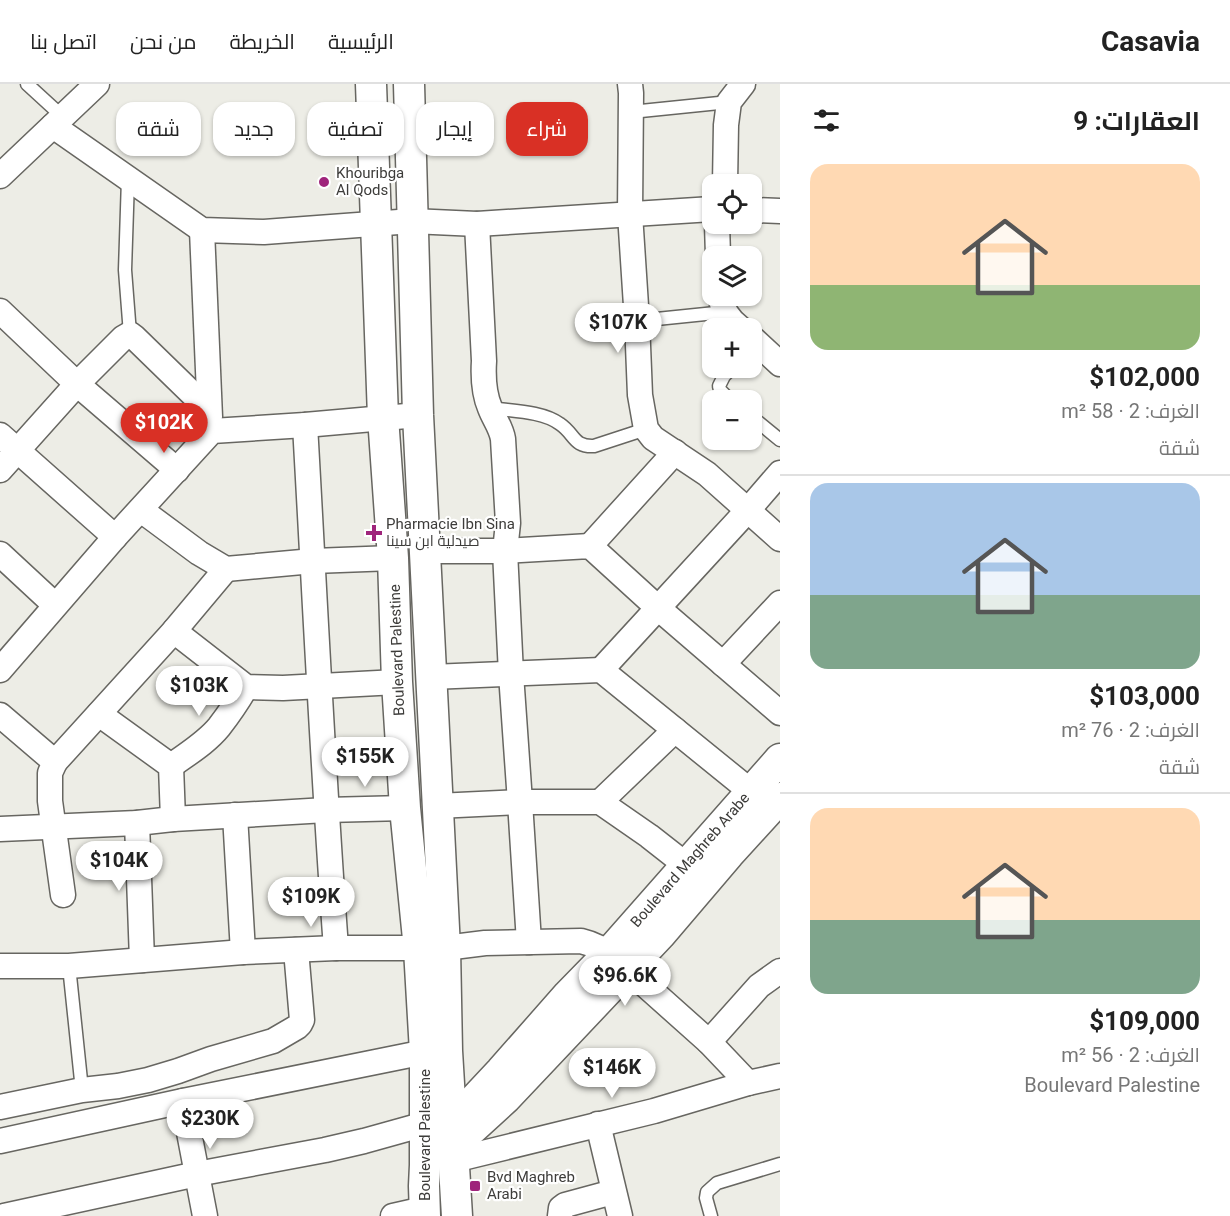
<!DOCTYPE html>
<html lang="ar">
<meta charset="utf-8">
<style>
:root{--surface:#fff;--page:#f6f6f6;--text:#222;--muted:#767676;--line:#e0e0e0;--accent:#d93025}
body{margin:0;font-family:Roboto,Cairo,sans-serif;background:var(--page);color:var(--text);direction:rtl;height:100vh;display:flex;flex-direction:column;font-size:22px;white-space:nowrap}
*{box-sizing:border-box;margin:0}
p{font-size:20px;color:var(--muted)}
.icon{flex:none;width:33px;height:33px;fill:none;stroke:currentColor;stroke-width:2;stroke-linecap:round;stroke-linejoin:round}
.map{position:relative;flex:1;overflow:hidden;direction:ltr}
.panel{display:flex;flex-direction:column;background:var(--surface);width:450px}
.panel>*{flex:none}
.banner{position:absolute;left:18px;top:18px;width:570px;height:54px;direction:rtl;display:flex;gap:12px}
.buttons{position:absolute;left:702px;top:90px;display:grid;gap:12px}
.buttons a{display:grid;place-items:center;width:60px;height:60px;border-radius:12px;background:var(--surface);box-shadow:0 2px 4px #0004;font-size:30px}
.price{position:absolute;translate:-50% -51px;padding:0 14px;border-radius:21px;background:#fff;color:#222;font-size:20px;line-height:39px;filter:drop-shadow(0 2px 3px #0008)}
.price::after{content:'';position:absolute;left:50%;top:36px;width:18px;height:14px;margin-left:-9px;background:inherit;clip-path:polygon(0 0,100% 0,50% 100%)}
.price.current{background:var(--accent);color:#fff}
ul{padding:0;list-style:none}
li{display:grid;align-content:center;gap:12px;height:318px;padding:0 30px}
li+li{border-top:2px solid var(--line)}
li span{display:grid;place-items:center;height:186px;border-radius:18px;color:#555}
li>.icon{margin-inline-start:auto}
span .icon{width:108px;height:108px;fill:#fffc;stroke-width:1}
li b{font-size:26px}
h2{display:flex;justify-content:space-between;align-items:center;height:72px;padding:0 30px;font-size:26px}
.chip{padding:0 21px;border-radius:18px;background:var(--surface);box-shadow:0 2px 4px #0004;font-size:21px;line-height:54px}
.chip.current{background:var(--accent);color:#fff}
header{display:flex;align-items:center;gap:36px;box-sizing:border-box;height:84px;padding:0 30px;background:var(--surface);border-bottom:2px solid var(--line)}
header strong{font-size:28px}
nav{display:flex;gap:33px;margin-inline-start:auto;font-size:21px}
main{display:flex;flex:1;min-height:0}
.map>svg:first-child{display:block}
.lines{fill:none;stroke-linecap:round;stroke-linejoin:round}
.service-casing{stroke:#676661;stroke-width:15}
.minor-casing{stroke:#676661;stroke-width:27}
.tertiary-casing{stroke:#676661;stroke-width:33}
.service{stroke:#fff;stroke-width:12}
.minor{stroke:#fff;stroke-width:24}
.tertiary{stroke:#fff;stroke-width:30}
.poi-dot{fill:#9f247b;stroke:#fff;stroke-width:2}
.labels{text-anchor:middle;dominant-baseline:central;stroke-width:4.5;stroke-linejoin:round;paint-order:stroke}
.poi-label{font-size:15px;fill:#3d3c3a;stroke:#fff;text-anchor:start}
.street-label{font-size:15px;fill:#3d3c3a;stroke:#fff}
</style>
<header>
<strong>Casavia</strong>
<nav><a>الرئيسية</a><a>الخريطة</a><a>من نحن</a><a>اتصل بنا</a></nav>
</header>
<main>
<section class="panel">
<h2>العقارات: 9<svg class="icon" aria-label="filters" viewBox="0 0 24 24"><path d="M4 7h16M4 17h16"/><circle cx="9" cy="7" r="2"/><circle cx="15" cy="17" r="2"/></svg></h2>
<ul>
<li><span style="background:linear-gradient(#ffd9b3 65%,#8fb573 0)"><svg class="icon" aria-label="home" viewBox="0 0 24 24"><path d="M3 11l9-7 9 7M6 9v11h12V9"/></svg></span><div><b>$102,000</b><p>الغرف: 2 · 58 m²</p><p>شقة</p></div></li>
<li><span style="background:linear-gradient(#a9c7e8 60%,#7fa58c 0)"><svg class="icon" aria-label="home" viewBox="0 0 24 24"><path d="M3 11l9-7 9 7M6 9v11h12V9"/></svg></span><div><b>$103,000</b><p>الغرف: 2 · 76 m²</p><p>شقة</p></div></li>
<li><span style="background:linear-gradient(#ffd9b3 60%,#7fa58c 0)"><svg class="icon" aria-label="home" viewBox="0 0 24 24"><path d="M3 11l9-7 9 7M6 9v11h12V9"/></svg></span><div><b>$109,000</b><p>الغرف: 2 · 56 m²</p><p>Boulevard Palestine</p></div></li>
</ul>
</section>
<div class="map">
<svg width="780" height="1132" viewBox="0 0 780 1132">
<rect width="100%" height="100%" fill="#edede6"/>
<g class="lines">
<defs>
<g id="service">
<polyline points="27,0 63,33"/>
<polyline points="631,28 729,18"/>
<polyline points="128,95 125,186 130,250"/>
<polyline points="637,237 725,228"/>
<polyline points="730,316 720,306 719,302 724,292 732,284"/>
<path d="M490 324C511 327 543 327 560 340 575 350 573 363 594 362L646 345"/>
<polyline points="752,333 780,356"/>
<polyline points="69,882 82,1006"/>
<polyline points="711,1132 706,1114 707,1108 717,1099 780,1080"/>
</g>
<g id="minor">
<polyline points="630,0 631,9 630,130 637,237 640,311 646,345 653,354 707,390 780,455"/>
<polyline points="53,42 202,146 264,148 412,137 477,140 712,125"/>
<polyline points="0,92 97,0"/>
<polyline points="725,100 726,41 729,18 743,0"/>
<polyline points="752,126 780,127"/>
<path d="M477 140 484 277C483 293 484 310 490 324 494 335 501 343 503 355L508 439 505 467 511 590 520 718 529 858"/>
<polyline points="717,140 718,172"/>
<polyline points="202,146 210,333"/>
<path d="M720 212C723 226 728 235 740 244"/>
<polyline points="0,227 77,300 177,386"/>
<polyline points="752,254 780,280"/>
<path d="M305 341C315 516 323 690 336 864"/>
<polyline points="0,351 115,453"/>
<polyline points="0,386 77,300 123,254 130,250 134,253 209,326"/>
<polyline points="141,426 199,469 226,485 313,477 393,474"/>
<polyline points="590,462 675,368"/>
<polyline points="424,467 505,467 590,462 658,524 780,629"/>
<polyline points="0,470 55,521"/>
<polyline points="174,547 246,603 283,604 397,598"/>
<polyline points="723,580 780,519"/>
<polyline points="0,586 115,453 212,347 305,341 418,331"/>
<polyline points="601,586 748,426 780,389"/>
<polyline points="431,593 601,586 765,719"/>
<polyline points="99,630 171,682 173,735"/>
<polyline points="0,631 55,678 50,689 50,717 63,811"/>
<polyline points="55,678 174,547 226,485"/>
<path d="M171 682C187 670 206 659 219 643 229 630 238 617 246 603"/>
<polyline points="600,718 675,646"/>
<polyline points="437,722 520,718 600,718 649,752 686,781"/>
<polyline points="235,731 243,868"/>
<polyline points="137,739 142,876"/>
<polyline points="0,745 137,739 173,735 326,726 405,724"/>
<path d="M0 882H69L243 868 336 864H445L485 859 581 857C594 860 605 866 616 875L709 958 748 999"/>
<polyline points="709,958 759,902 780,887"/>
<polyline points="183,1017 205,1132"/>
<polyline points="0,1023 82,1006 118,1002 148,996 178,987 211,975 273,957 297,943 300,940 302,936 296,866"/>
<polyline points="598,1040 620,1132"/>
<polyline points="0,1057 183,1017 425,968"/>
<polyline points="454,1076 654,1027 748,999 780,992"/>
<polyline points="4,1132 197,1090 325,1066 364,1057 425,1040"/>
<polyline points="393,1132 424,1125"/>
<polyline points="560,1132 561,1124 565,1121 613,1108"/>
</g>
<g id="tertiary">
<polyline points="371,0 383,333 393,474 397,598 405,724 419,865 425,968 425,1081 424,1102 425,1132"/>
<polyline points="409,0 418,331 445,864 447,967 457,1132"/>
<polyline points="441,1046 471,1019 501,987 568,911 609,869 780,675"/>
<polyline points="459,1057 506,1014 660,851 729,770 780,714"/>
</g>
</defs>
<use href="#service" class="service-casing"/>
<use href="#minor" class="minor-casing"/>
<use href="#tertiary" class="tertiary-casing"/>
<use href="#service" class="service"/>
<use href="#minor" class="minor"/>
<use href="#tertiary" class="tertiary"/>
</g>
<g class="poi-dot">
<circle cx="324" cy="98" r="6"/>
<path d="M371 440h6v6h6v6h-6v6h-6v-6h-6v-6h6z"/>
<rect x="469" y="1096" width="12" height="12" rx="3"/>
</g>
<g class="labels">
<g class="poi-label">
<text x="336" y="89">Khouribga<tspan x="336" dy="17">Al Qods</tspan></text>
<text x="386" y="440">Pharmacie Ibn Sina<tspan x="386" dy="17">صيدلية ابن سينا</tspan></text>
<text x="487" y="1093">Bvd Maghreb<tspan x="487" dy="17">Arabi</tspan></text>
</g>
<g class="street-label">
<text transform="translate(397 566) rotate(-92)">Boulevard Palestine</text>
<text transform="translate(690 776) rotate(-49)">Boulevard Maghreb Arabe</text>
<text transform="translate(425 1051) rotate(-90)">Boulevard Palestine</text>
</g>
</g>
</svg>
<div class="buttons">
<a><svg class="icon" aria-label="locate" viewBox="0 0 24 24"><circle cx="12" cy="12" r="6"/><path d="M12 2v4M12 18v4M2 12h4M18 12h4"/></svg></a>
<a><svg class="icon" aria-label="layers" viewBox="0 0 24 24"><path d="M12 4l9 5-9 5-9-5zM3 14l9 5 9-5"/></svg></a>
<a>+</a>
<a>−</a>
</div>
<b class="price" style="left:618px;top:270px">$107K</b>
<b class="price current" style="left:164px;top:370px">$102K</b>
<b class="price" style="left:199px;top:633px">$103K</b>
<b class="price" style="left:365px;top:704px">$155K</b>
<b class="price" style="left:119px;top:808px">$104K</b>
<b class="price" style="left:311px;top:844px">$109K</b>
<b class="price" style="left:625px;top:923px">$96.6K</b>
<b class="price" style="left:612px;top:1015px">$146K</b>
<b class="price" style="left:210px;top:1066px">$230K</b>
<div class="banner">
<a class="chip current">شراء</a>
<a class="chip">إيجار</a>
<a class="chip">تصفية</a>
<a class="chip">جديد</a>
<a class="chip">شقة</a>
</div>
</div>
</main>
